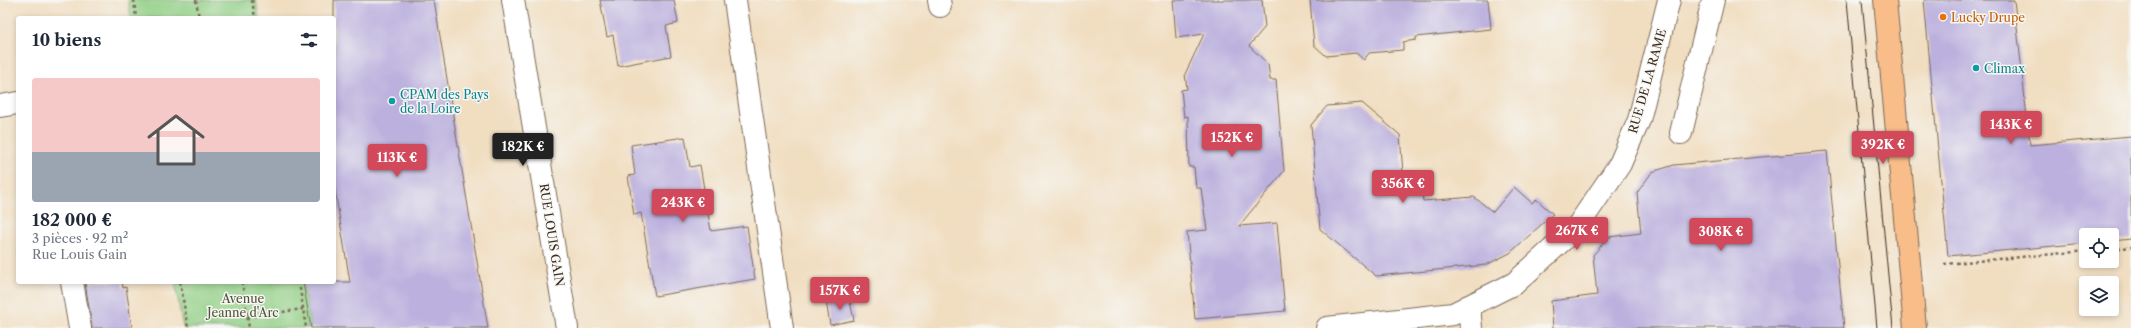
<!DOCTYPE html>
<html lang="fr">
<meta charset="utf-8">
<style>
:root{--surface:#fff;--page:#f2f2f3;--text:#1f2937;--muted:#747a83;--line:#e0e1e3;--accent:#d1495b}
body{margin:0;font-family:"Libre Caslon Text",serif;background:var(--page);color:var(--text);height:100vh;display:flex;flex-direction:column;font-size:15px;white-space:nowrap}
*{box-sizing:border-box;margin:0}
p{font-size:13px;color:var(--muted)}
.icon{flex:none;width:22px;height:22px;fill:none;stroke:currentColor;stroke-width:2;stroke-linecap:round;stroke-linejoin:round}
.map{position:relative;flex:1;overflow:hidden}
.details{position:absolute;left:16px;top:16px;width:320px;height:268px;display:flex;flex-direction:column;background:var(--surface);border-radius:4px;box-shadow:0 2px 6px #0003}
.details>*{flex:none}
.tools{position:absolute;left:2079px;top:228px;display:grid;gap:8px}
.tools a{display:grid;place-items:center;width:40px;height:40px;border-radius:4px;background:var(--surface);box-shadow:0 2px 6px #0003;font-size:20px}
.price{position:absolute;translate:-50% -34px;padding:0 9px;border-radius:4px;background:var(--accent);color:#fff;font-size:13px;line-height:26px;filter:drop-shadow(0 1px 2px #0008)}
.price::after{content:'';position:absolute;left:50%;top:24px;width:12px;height:9px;margin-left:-6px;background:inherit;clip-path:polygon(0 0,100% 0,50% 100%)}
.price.selected{background:#222;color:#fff}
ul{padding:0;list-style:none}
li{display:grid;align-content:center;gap:8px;height:212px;padding:0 16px}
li+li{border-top:1px solid var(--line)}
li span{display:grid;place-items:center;height:124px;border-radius:4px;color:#555}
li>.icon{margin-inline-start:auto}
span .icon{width:72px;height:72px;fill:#fffc;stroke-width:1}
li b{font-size:17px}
h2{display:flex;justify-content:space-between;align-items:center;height:48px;padding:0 16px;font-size:17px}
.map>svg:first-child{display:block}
.green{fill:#91cf85;stroke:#667c52}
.building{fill:#bcb1de}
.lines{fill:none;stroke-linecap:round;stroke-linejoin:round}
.minor-casing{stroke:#7b6957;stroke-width:24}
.major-casing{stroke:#7b6957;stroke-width:24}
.path{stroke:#7b6957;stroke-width:2.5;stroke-dasharray:3 3;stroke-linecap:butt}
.minor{stroke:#fff;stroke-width:22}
.major{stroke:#f8bd89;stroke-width:22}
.tram{stroke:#3b2a1e;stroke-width:1}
.food-dot{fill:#e8710a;stroke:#f6f6f2;stroke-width:1.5}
.culture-dot{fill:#0f9aa8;stroke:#f6f6f2;stroke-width:1.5}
.labels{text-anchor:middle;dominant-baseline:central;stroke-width:3;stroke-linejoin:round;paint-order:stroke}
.food-label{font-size:12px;fill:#c56008;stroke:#f6f6f2;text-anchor:start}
.culture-label{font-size:12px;fill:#0d838f;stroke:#f6f6f2;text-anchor:start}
.street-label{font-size:12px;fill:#3b2a1e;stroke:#f6f6f2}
.park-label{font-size:12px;fill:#505338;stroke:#f6f6f2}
</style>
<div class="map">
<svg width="2131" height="328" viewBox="0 0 2131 328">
<rect width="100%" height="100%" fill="#f6f6f2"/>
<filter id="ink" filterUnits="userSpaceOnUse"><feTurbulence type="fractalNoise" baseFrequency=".025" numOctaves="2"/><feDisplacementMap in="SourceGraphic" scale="8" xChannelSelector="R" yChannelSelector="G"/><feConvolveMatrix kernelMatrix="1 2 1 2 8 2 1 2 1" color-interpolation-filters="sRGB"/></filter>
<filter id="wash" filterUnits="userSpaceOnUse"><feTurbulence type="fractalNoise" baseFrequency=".012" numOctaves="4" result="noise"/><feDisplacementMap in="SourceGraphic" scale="16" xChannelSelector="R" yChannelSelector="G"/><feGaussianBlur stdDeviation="0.9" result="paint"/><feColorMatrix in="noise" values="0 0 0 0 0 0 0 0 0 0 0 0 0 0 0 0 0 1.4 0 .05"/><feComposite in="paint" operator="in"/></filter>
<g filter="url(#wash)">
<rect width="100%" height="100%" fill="#f1dec1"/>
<g class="green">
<polygon points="128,0 256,0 259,18 131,18"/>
<polygon points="175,282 303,282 311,328 183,328"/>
</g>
<g id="blocks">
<g class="building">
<polygon points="334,0 434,0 488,328 311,328 303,282 350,282 334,184"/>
<polygon points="600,0 674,0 678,23 666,26 671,56 618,66 613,35 607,37"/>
<polygon points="1173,0 1262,0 1265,27 1249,46 1268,64 1270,80 1276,80 1284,171 1239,226 1277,223 1285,311 1195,319 1187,232 1207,230 1201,188 1196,188 1194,167 1189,167 1188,116 1184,117 1181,90 1187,89 1185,74 1204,34 1176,38"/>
<polygon points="1310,0 1488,0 1491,29 1416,37 1416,40 1403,42 1403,50 1369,53 1364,60 1356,53 1326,56 1314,45"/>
<polygon points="1924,0 2014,0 2030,145 2131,136 2131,239 2112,241 2112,235 2086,235 2086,243 1948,256"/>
<polygon points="1362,103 1400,135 1404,185 1421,184 1423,201 1474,197 1493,212 1514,187 1532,203 1536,199 1553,214 1510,253 1486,265 1376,276 1320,229 1311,125 1327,106"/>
<polygon points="685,137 690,167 700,165 711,231 747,226 755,279 655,296 641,213 634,215 628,176 635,175 631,145"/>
<polygon points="1827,151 1844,328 1553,328 1551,301 1597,295 1593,255 1609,237 1641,233 1637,193 1652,172 1674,165"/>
<polygon points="85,282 122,282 123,288 126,287 132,328 92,328"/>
<polygon points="849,297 854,320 830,325 826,301"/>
</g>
</g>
</g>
<g filter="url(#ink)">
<use href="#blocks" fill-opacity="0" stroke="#7b6957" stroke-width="1"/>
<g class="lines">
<defs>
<g id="minor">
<polyline points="513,0 567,328"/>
<polyline points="735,0 782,328"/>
<polyline points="939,0 940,6"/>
<polyline points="0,106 18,103"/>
<polyline points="1681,133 1713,0"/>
<polyline points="72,282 80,328"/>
<polyline points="1469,306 1471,328"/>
<polyline points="1327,328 1453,314 1515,283 1577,227 1620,164 1639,120 1669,0"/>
</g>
<polyline id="major" points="1885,0 1915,328"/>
</defs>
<use href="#minor" class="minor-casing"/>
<use href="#major" class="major-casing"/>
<g class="path">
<polyline points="134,0 136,18"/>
<polyline points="196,0 199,18"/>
<polyline points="252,0 255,18"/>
<polyline points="2112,249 2131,247"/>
<polyline points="1944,264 2086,251"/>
<polyline points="180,282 188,328"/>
<polyline points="242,282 249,328"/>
<polyline points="299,282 306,328"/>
<polyline points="247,317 303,309"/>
</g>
<use href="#minor" class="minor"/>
<use href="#major" class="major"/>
<g class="tram">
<polyline points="1847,0 1877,328"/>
<polyline points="1862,0 1893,328"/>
</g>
</g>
</g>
<circle class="food-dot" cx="1943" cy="17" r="4"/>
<g class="culture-dot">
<circle cx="1976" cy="68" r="4"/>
<circle cx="392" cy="101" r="4"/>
</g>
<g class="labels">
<g class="food-label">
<text x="1951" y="17">Lucky Drupe</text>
</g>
<g class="culture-label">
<text x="1984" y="68">Climax</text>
<text x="400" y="94">CPAM des Pays<tspan x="400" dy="14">de la Loire</tspan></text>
</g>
<g class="street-label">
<text transform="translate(1647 81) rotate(-74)">RUE DE LA RAME</text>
<text transform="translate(552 235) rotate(81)">RUE LOUIS GAIN</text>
</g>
<g class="park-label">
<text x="243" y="298">Avenue<tspan x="243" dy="14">Jeanne d'Arc</tspan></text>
</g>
</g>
</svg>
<div class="tools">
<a><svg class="icon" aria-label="locate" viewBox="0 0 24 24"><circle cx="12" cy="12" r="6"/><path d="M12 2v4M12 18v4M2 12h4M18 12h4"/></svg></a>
<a><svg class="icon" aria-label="layers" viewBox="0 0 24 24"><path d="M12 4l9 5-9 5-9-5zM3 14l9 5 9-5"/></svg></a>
</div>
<b class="price" style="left:2011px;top:145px">143K €</b>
<b class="price" style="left:1232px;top:158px">152K €</b>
<b class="price" style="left:1883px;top:165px">392K €</b>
<b class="price selected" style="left:523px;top:167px">182K €</b>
<b class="price" style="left:397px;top:178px">113K €</b>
<b class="price" style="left:1403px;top:204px">356K €</b>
<b class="price" style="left:683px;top:223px">243K €</b>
<b class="price" style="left:1577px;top:251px">267K €</b>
<b class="price" style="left:1721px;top:252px">308K €</b>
<b class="price" style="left:840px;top:311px">157K €</b>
<section class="details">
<h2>10 biens<svg class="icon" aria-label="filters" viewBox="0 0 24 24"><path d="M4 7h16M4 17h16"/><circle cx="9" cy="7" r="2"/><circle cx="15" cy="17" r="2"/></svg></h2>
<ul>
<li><span style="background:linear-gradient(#f6c9c9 60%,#9aa5b1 0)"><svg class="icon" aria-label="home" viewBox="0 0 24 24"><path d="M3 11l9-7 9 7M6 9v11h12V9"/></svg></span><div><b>182 000 €</b><p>3 pièces · 92 m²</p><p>Rue Louis Gain</p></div></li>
</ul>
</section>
</div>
